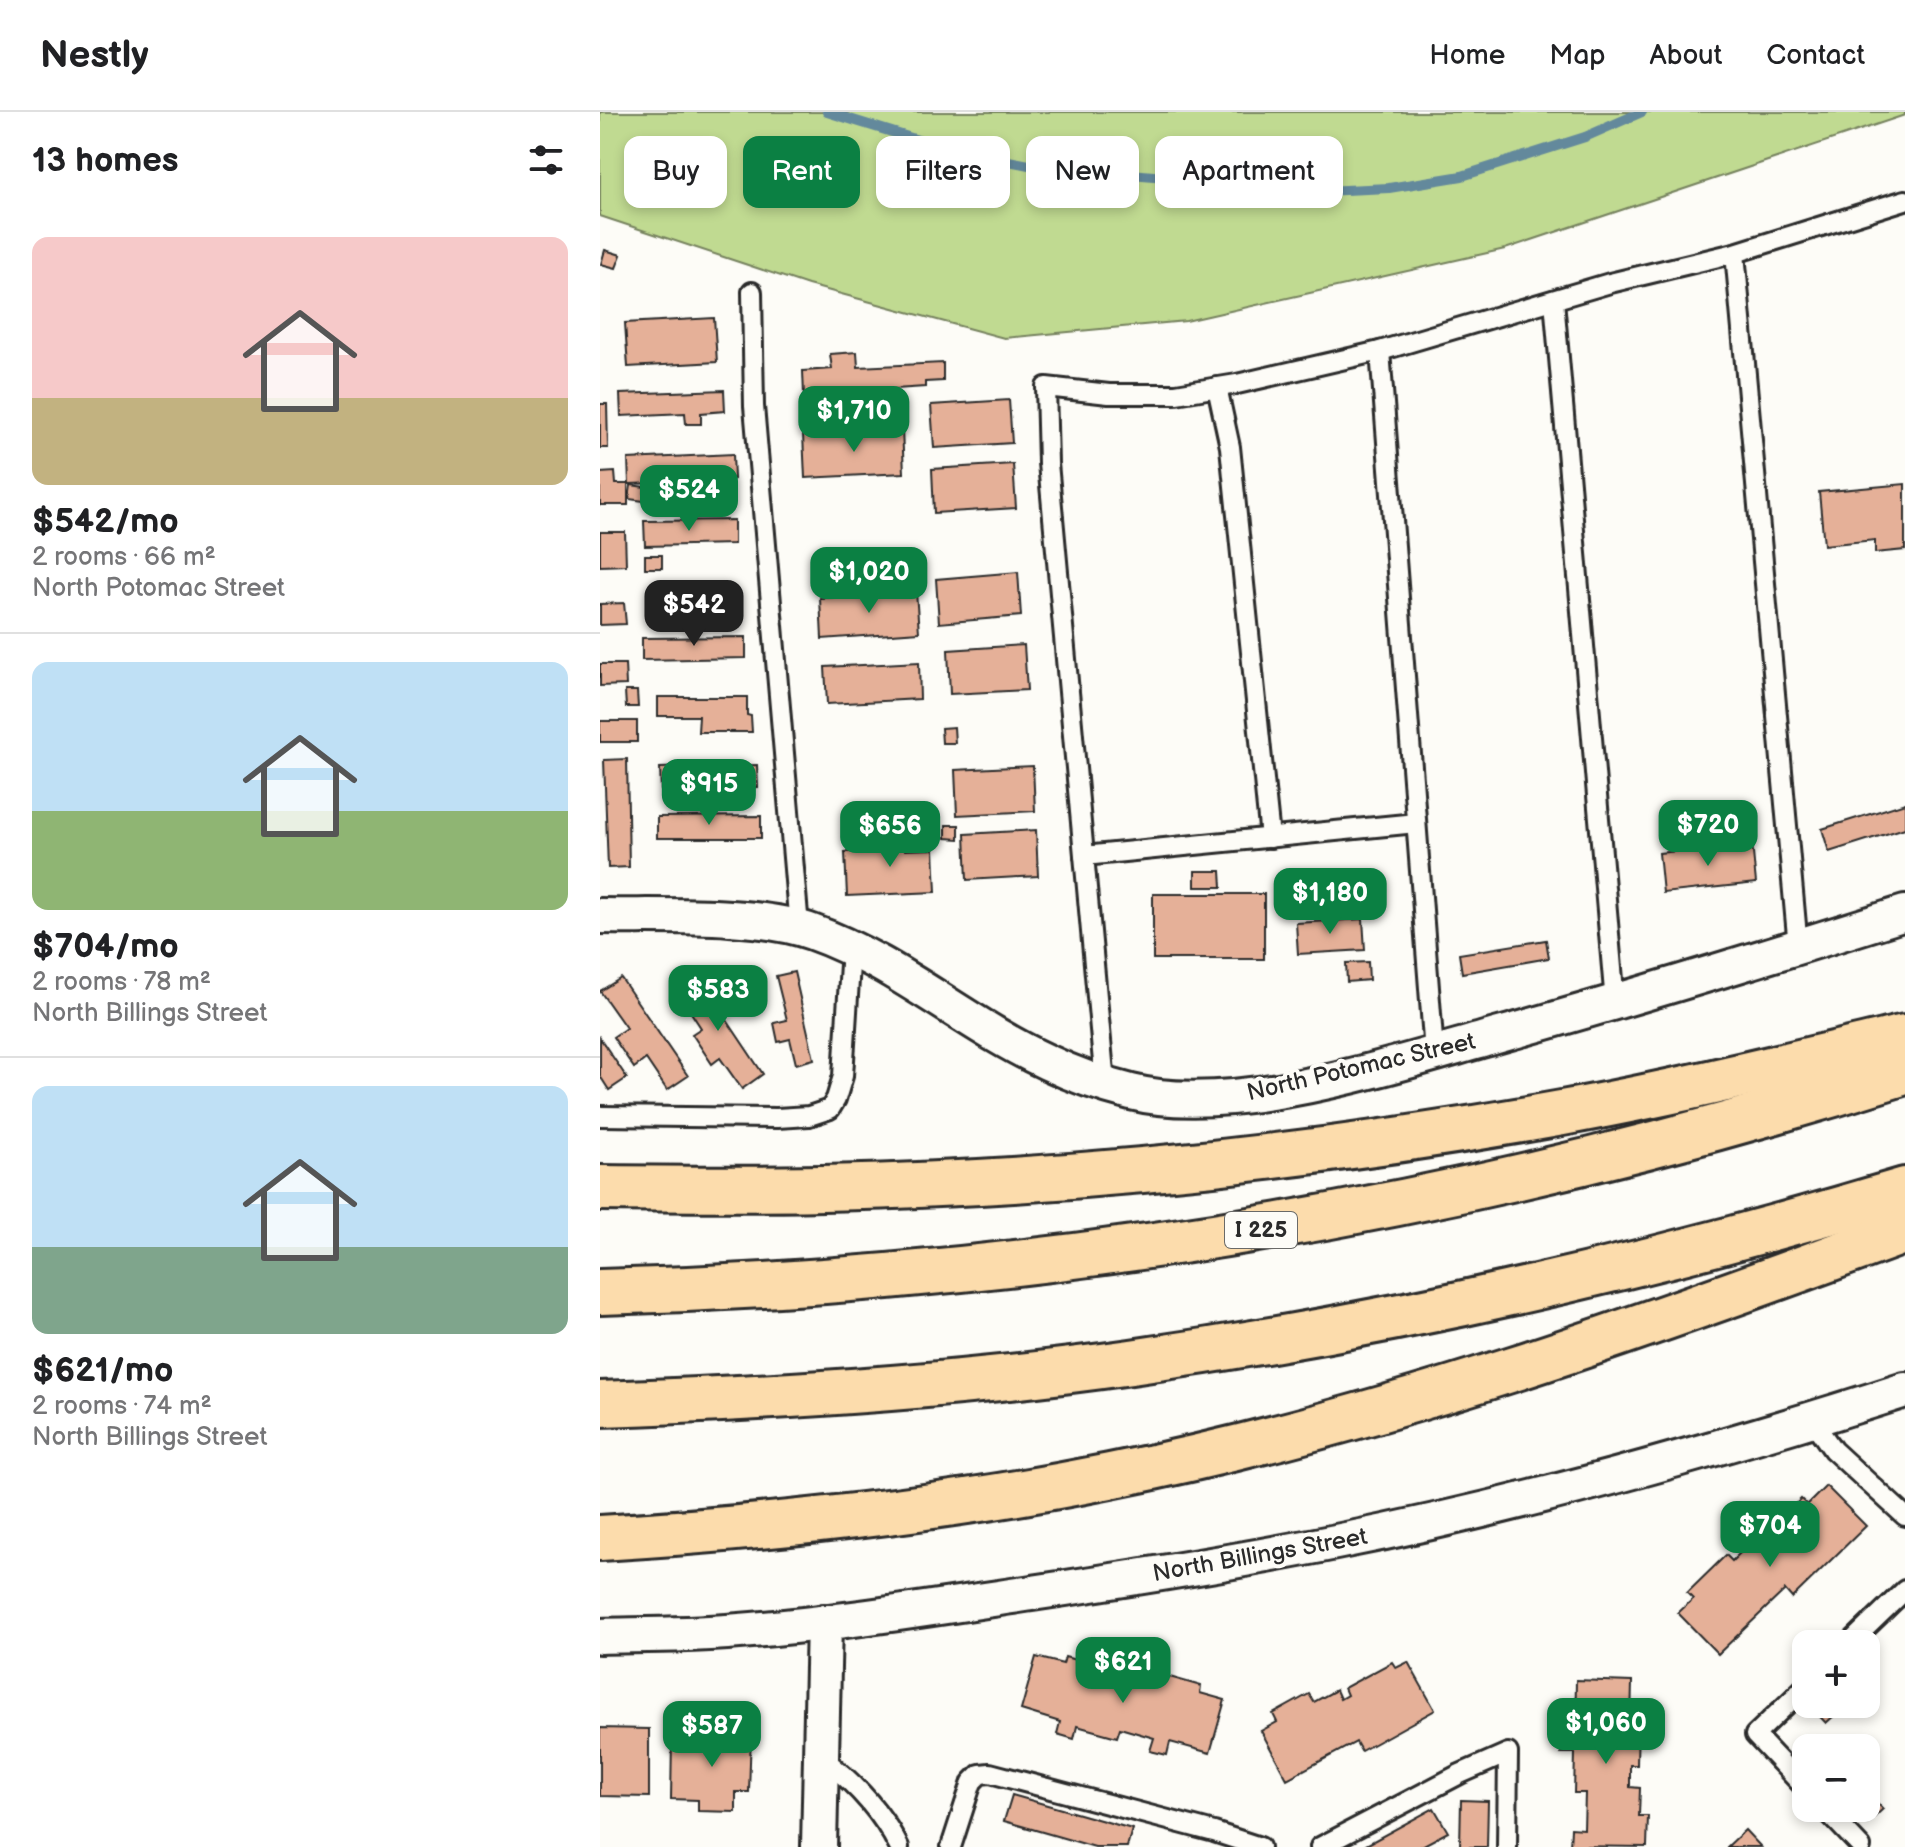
<!DOCTYPE html>
<meta charset="utf-8">
<style>
:root{--surface:#fff;--page:#f2f2f2;--text:#202124;--muted:#757577;--line:#e0e0e0;--accent:#0b8043}
body{margin:0;font-family:"Balsamiq Sans",sans-serif;background:var(--page);color:var(--text);height:100vh;display:flex;flex-direction:column;font-size:30px;white-space:nowrap}
*{box-sizing:border-box;margin:0}
p{font-size:26px;color:var(--muted)}
.icon{flex:none;width:44px;height:44px;fill:none;stroke:currentColor;stroke-width:2;stroke-linecap:round;stroke-linejoin:round}
.map{position:relative;flex:1;overflow:hidden}
.side{display:flex;flex-direction:column;background:var(--surface);width:600px}
.side>*{flex:none}
.hud{position:absolute;left:24px;top:24px;width:760px;height:72px;display:flex;gap:16px}
.fabs{position:absolute;left:1192px;top:1518px;display:grid;gap:16px}
.fabs a{display:grid;place-items:center;width:88px;height:88px;border-radius:16px;background:var(--surface);box-shadow:0 4px 12px #0003;font-size:40px}
.price{position:absolute;translate:-50% -68px;padding:0 18px;border-radius:16px;background:var(--accent);color:#fff;font-size:26px;line-height:52px;filter:drop-shadow(0 2px 4px #0008)}
.price::after{content:'';position:absolute;left:50%;top:48px;width:24px;height:18px;margin-left:-12px;background:inherit;clip-path:polygon(0 0,100% 0,50% 100%)}
.price.active{background:#222;color:#fff}
ul{padding:0;list-style:none}
li{display:grid;align-content:center;gap:16px;height:424px;padding:0 32px}
li+li{border-top:2px solid var(--line)}
li span{display:grid;place-items:center;height:248px;border-radius:16px;color:#555}
li>.icon{margin-inline-start:auto}
span .icon{width:144px;height:144px;fill:#fffc;stroke-width:1}
li b{font-size:34px}
h2{display:flex;justify-content:space-between;align-items:center;height:96px;padding:0 32px;font-size:34px}
.pill{padding:0 28px;border-radius:16px;background:var(--surface);box-shadow:0 4px 12px #0003;font-size:28px;line-height:72px}
.pill.active{background:var(--accent);color:#fff}
header{display:flex;align-items:center;gap:48px;box-sizing:border-box;height:112px;padding:0 40px;background:var(--surface);border-bottom:2px solid var(--line)}
header strong{font-size:38px}
nav{display:flex;gap:44px;margin-inline-start:auto;font-size:28px}
main{display:flex;flex:1;min-height:0}
.map>svg:first-child{display:block}
.green{fill:#c0da91;stroke:#76825e;stroke-width:2}
.lines{fill:none;stroke-linecap:round;stroke-linejoin:round}
.stream{stroke:#63899c;stroke-width:10}
.building{fill:#e5b098;stroke:#2b2b2b;stroke-width:2}
.lane-casing{stroke:#2b2b2b;stroke-width:24}
.street-casing{stroke:#2b2b2b;stroke-width:40}
.highway-casing{stroke:#2b2b2b;stroke-width:50}
.lane{stroke:#fdfcf7;stroke-width:18}
.street{stroke:#fdfcf7;stroke-width:34}
.highway{stroke:#fcdcac;stroke-width:44}
.labels{text-anchor:middle;dominant-baseline:central;stroke-width:8;stroke-linejoin:round;paint-order:stroke}
.shield{fill:#fdfcf7;stroke:#6a6a68;stroke-width:2}
.shield-label{font-size:22px;font-weight:bold;fill:#2b2b2b}
.street-label{font-size:24px;fill:#2b2b2b;stroke:#fdfcf7}
</style>
<header>
<strong>Nestly</strong>
<nav><a>Home</a><a>Map</a><a>About</a><a>Contact</a></nav>
</header>
<main>
<section class="side">
<h2>13 homes<svg class="icon" aria-label="filters" viewBox="0 0 24 24"><path d="M4 7h16M4 17h16"/><circle cx="9" cy="7" r="2"/><circle cx="15" cy="17" r="2"/></svg></h2>
<ul>
<li><span style="background:linear-gradient(#f6c9c9 65%,#c2b280 0)"><svg class="icon" aria-label="home" viewBox="0 0 24 24"><path d="M3 11l9-7 9 7M6 9v11h12V9"/></svg></span><div><b>$542/mo</b><p>2 rooms · 66 m²</p><p>North Potomac Street</p></div></li>
<li><span style="background:linear-gradient(#bfe0f5 60%,#8fb573 0)"><svg class="icon" aria-label="home" viewBox="0 0 24 24"><path d="M3 11l9-7 9 7M6 9v11h12V9"/></svg></span><div><b>$704/mo</b><p>2 rooms · 78 m²</p><p>North Billings Street</p></div></li>
<li><span style="background:linear-gradient(#bfe0f5 65%,#7fa58c 0)"><svg class="icon" aria-label="home" viewBox="0 0 24 24"><path d="M3 11l9-7 9 7M6 9v11h12V9"/></svg></span><div><b>$621/mo</b><p>2 rooms · 74 m²</p><p>North Billings Street</p></div></li>
</ul>
</section>
<div class="map">
<svg width="1305" height="1735" viewBox="0 0 1305 1735">
<rect width="100%" height="100%" fill="#fdfcf7"/>
<filter id="ink" filterUnits="userSpaceOnUse"><feTurbulence type="fractalNoise" baseFrequency=".0125" numOctaves="2"/><feDisplacementMap in="SourceGraphic" scale="16" xChannelSelector="R" yChannelSelector="G"/><feConvolveMatrix kernelMatrix="1 2 1 2 8 2 1 2 1" color-interpolation-filters="sRGB"/></filter>
<g filter="url(#ink)">
<polygon class="green" points="0,0 1305,0 1305,3 905,137 586,209 404,226 208,173 0,104"/>
<g class="lines">
<polyline class="stream" points="227,0 347,37 429,53 723,79 789,76 862,64 985,25 1042,0"/>
</g>
<g class="building">
<polygon points="5,138 21,143 16,156 1,152"/>
<polygon points="114,206 117,250 28,255 25,211"/>
<polygon points="257,240 258,255 343,251 343,269 325,270 325,275 204,283 203,259 232,257 230,242"/>
<polygon points="124,278 125,299 101,301 101,312 86,312 85,301 21,304 20,282"/>
<polygon points="409,288 412,331 334,336 331,293"/>
<polygon points="0,292 7,292 8,336 0,336"/>
<polygon points="302,317 304,361 205,366 203,322"/>
<polygon points="133,342 134,367 106,369 106,382 83,383 82,370 29,372 28,347"/>
<polygon points="413,352 416,396 334,401 332,357"/>
<polygon points="15,360 16,372 28,372 28,393 0,393 0,361"/>
<polygon points="1305,372 1305,438 1275,441 1275,428 1224,433 1219,380"/>
<polygon points="31,373 45,375 44,389 29,387"/>
<polygon points="134,408 134,432 45,434 44,409"/>
<polygon points="0,420 25,420 26,453 0,454"/>
<rect x="45" y="443" width="17" height="13"/>
<polygon points="418,460 421,504 339,511 336,467"/>
<polygon points="316,480 319,520 222,527 220,486"/>
<polygon points="24,491 26,512 0,513 0,492"/>
<polygon points="146,525 146,546 42,548 42,526"/>
<polygon points="424,533 427,578 350,582 348,538"/>
<polygon points="319,550 320,587 227,592 225,555"/>
<polygon points="0,552 25,552 26,573 0,574"/>
<polygon points="25,579 37,579 38,595 26,595"/>
<polygon points="58,585 147,585 147,603 151,604 152,620 98,620 99,604 58,604"/>
<rect x="0" y="609" width="37" height="21"/>
<polygon points="354,615 355,631 342,631 341,616"/>
<polygon points="27,647 29,755 8,756 4,648"/>
<polygon points="157,653 158,675 128,676 128,687 111,687 111,677 61,678 60,656"/>
<polygon points="433,654 435,699 357,703 355,658"/>
<polygon points="1305,691 1305,716 1229,740 1222,717"/>
<polygon points="161,704 161,726 57,726 57,705"/>
<polygon points="346,713 359,713 359,727 346,726"/>
<polygon points="436,718 438,764 367,768 365,722"/>
<polygon points="304,725 305,738 334,737 336,780 247,784 245,740 268,739 267,727"/>
<polygon points="1152,731 1156,771 1063,781 1059,741"/>
<polygon points="595,759 621,759 622,775 595,775"/>
<rect x="553" y="782" width="111" height="65"/>
<polygon points="763,807 765,838 698,842 696,811"/>
<polygon points="946,828 949,846 862,861 859,842"/>
<polygon points="768,850 769,868 747,870 746,851"/>
<polygon points="194,860 214,947 196,952 190,927 178,930 174,911 187,908 176,864"/>
<polygon points="96,862 163,962 142,977 120,946 112,952 92,922 101,916 75,876"/>
<polygon points="21,866 88,964 67,978 46,947 34,956 13,925 26,916 0,879"/>
<polygon points="0,926 27,966 9,978 0,964"/>
<polygon points="1226,1374 1266,1414 1192,1486 1185,1478 1118,1542 1078,1501 1093,1487 1087,1481 1126,1443 1132,1449 1151,1430 1160,1439 1174,1425 1168,1419 1201,1387 1207,1393"/>
<polygon points="436,1545 463,1552 465,1545 509,1557 507,1565 526,1571 529,1561 556,1569 559,1562 601,1574 600,1581 625,1588 610,1641 570,1630 567,1643 550,1639 554,1626 520,1616 517,1625 477,1614 474,1627 457,1622 460,1610 421,1598"/>
<polygon points="792,1550 796,1556 808,1550 835,1598 761,1639 756,1630 687,1667 661,1619 677,1610 673,1602 709,1582 714,1590 736,1578 740,1587 747,1583 744,1576"/>
<polygon points="976,1568 1032,1570 1031,1610 1038,1610 1037,1653 1030,1653 1030,1675 1040,1676 1039,1704 1048,1704 1047,1735 970,1734 971,1716 984,1717 985,1681 974,1681 975,1641 961,1641 961,1623 975,1623"/>
<polygon points="1208,1592 1247,1592 1226,1611"/>
<polygon points="0,1616 49,1617 49,1685 0,1684"/>
<polygon points="97,1616 135,1616 135,1621 151,1621 149,1680 136,1680 136,1700 98,1699 98,1688 71,1687 72,1628 97,1628"/>
<polygon points="1266,1679 1283,1697 1267,1712 1253,1696 1266,1696"/>
<polygon points="412,1683 532,1717 527,1735 495,1735 404,1709"/>
<polygon points="861,1688 888,1689 887,1735 860,1735"/>
<polygon points="834,1696 848,1720 820,1735 767,1735 766,1733"/>
<polygon points="1145,1718 1161,1735 1127,1735"/>
</g>
<g class="lines">
<defs>
<g id="lane">
<polyline points="1135,141 1198,835"/>
<polyline points="152,180 154,294 199,815"/>
<polyline points="954,188 1015,891"/>
<polyline points="780,239 834,941"/>
<polyline points="617,275 630,335 670,726"/>
<polyline points="484,744 816,711"/>
<polyline points="505,972 448,351 446,275 509,282 576,282 637,272 780,239 1010,171 1135,141 1305,88"/>
<polyline points="0,1004 177,1006 209,1004 230,997 236,987 243,964 251,836"/>
<polyline points="1212,1308 1233,1338 1305,1404"/>
<polyline points="1249,1532 1305,1478"/>
<polyline points="1206,1574 1155,1623 1206,1677"/>
<path d="M221 1645C254 1670 281 1698 299 1735"/>
<polyline points="1224,1696 1261,1735"/>
<polyline points="351,1735 372,1670 380,1662 390,1661 614,1720 660,1735"/>
<polyline points="720,1735 860,1662 908,1641 907,1735"/>
</g>
<g id="street">
<path d="M0 804C61 805 156 800 212 820 297 850 366 913 447 950 474 963 503 973 531 980 633 1006 795 952 896 924 1033 886 1169 844 1305 801"/>
<path d="M0 1524C42 1523 85 1523 127 1520 229 1513 331 1496 432 1481 534 1466 635 1450 736 1430 929 1392 1118 1338 1305 1278"/>
<polyline points="219,1735 224,1510"/>
</g>
<g id="highway">
<path d="M0 1076C106 1077 212 1078 318 1073 533 1064 750 1039 962 1001 1078 980 1191 952 1305 925"/>
<path d="M0 1180C447 1169 879 1095 1305 960"/>
<path d="M0 1292C177 1286 356 1275 531 1250 794 1213 1051 1154 1305 1078"/>
<path d="M0 1426C172 1416 341 1398 510 1364 782 1310 1045 1215 1305 1119"/>
</g>
</defs>
<use href="#lane" class="lane-casing"/>
<use href="#street" class="street-casing"/>
<use href="#highway" class="highway-casing"/>
<use href="#lane" class="lane"/>
<use href="#street" class="street"/>
<use href="#highway" class="highway"/>
</g>
</g>
<g class="labels">
<rect class="shield" x="625" y="1100" width="72" height="36" rx="6"/>
<g class="shield-label">
<text x="661" y="1118">I 225</text>
</g>
<g class="street-label">
<text transform="translate(761 955) rotate(-13)">North Potomac Street</text>
<text transform="translate(660 1443) rotate(-10)">North Billings Street</text>
</g>
</g>
</svg>
<div class="fabs">
<a>+</a>
<a>−</a>
</div>
<b class="price" style="left:254px;top:342px">$1,710</b>
<b class="price" style="left:89px;top:421px">$524</b>
<b class="price" style="left:269px;top:503px">$1,020</b>
<b class="price active" style="left:94px;top:536px">$542</b>
<b class="price" style="left:109px;top:715px">$915</b>
<b class="price" style="left:1108px;top:756px">$720</b>
<b class="price" style="left:290px;top:757px">$656</b>
<b class="price" style="left:730px;top:824px">$1,180</b>
<b class="price" style="left:118px;top:921px">$583</b>
<b class="price" style="left:1170px;top:1457px">$704</b>
<b class="price" style="left:523px;top:1593px">$621</b>
<b class="price" style="left:1006px;top:1654px">$1,060</b>
<b class="price" style="left:112px;top:1657px">$587</b>
<div class="hud">
<a class="pill">Buy</a>
<a class="pill active">Rent</a>
<a class="pill">Filters</a>
<a class="pill">New</a>
<a class="pill">Apartment</a>
</div>
</div>
</main>
